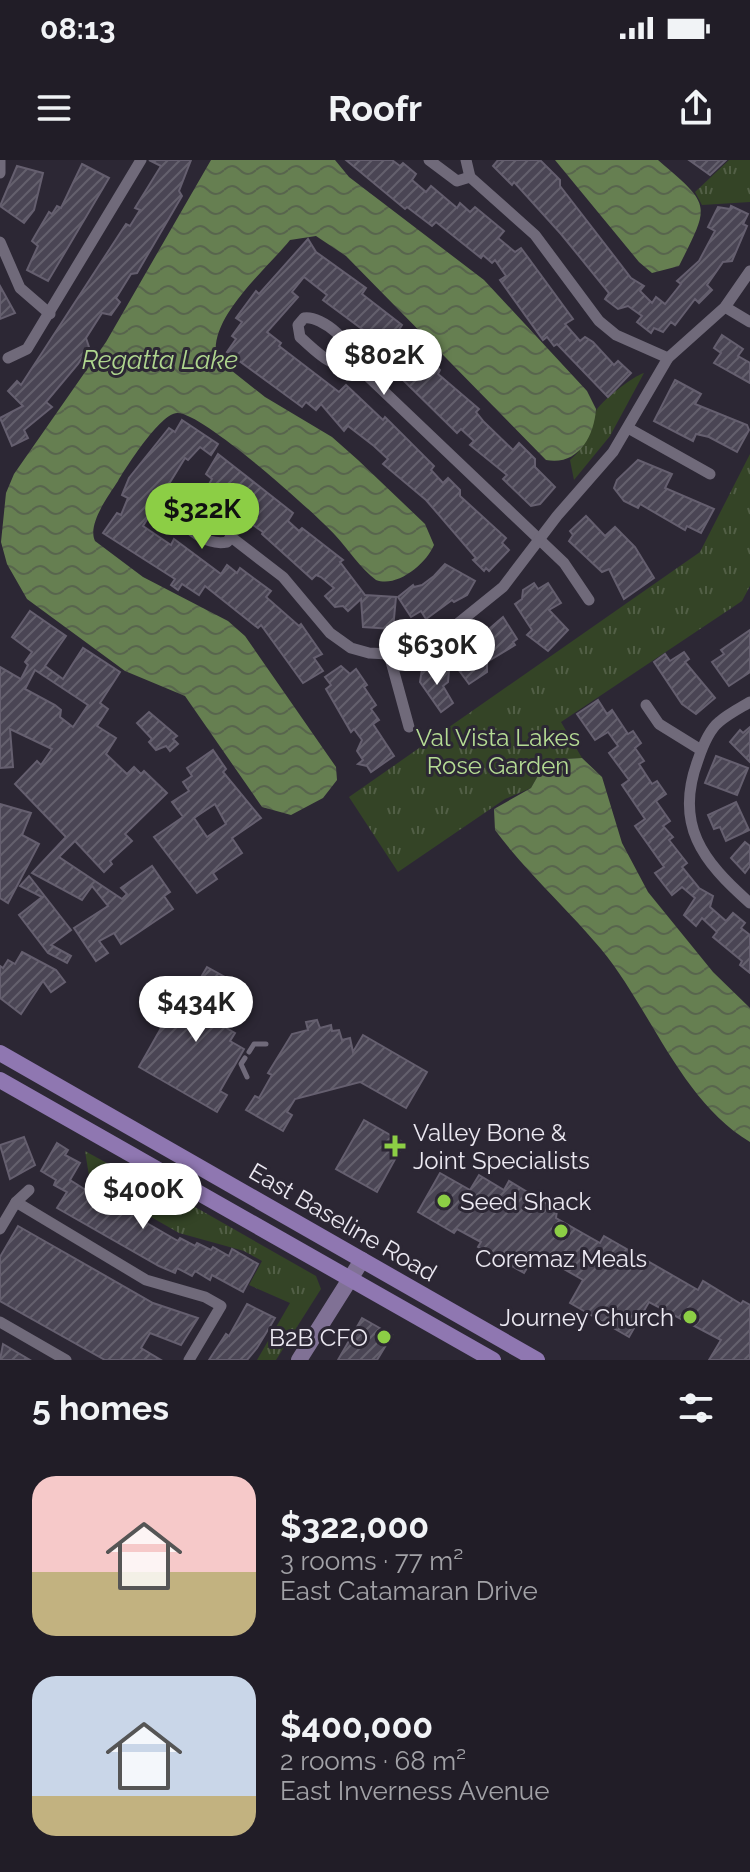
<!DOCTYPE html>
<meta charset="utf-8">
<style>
:root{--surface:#211d27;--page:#29262f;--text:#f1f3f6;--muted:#a2a2a7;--accent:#8cce45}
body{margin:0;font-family:Raleway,sans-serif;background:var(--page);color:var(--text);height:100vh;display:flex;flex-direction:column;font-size:30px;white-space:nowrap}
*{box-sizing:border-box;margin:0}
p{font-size:26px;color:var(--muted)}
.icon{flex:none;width:44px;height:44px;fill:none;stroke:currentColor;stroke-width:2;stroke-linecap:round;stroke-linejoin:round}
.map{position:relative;height:1200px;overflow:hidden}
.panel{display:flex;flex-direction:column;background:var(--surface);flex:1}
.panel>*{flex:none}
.price{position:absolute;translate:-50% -68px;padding:0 18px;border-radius:28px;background:#fff;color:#222;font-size:26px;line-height:52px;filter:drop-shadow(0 2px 4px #0008)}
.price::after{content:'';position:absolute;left:50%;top:48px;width:24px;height:18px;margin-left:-12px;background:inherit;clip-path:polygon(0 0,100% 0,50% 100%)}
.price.selected{background:var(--accent);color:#111}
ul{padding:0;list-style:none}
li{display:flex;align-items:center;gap:24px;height:200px;padding:0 32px}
li span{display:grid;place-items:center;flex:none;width:224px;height:160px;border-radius:24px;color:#555}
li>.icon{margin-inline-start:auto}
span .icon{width:96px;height:96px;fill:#fffc;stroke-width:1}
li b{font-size:34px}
h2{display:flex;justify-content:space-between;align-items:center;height:96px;padding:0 32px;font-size:34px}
.status{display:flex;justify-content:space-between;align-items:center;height:56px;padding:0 40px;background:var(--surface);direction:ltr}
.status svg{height:22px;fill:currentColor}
header{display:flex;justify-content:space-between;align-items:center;height:104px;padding:0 32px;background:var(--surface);font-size:36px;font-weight:700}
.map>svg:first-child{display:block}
.park{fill:url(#park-tufts)}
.water{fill:url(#water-waves)}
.building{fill:url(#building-hatch);stroke:#655f6f;stroke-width:2;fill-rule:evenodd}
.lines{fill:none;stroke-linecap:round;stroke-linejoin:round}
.lane{stroke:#706a7a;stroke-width:5}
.street{stroke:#706a7a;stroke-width:11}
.secondary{stroke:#807195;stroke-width:16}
.primary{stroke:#8f77b1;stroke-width:16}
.poi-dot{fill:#8cce45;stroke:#2c2734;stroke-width:3}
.labels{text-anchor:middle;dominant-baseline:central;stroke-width:6;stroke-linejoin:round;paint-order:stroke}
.park-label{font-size:24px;fill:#b5dc94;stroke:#2c2734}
.poi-label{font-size:24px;fill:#ebe8f1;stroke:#2c2734;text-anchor:start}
.street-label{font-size:24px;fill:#ebe8f1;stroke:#2c2734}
.water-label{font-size:26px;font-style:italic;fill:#afd68e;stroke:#2c2734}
</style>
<div class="status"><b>08:13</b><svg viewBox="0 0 49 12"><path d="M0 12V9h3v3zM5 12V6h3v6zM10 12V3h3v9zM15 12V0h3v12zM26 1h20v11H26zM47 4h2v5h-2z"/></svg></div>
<header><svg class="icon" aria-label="menu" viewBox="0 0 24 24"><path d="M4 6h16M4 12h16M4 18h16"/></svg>Roofr<svg class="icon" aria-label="share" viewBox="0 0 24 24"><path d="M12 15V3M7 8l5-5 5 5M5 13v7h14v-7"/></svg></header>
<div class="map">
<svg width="750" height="1200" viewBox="0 0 750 1200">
<defs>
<pattern id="park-tufts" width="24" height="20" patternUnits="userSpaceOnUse" patternTransform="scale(2)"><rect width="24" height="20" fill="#344426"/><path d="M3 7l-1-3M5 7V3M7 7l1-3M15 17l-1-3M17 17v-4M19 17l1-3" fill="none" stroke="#525f46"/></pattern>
<pattern id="water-waves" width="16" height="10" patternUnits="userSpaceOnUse" patternTransform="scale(2)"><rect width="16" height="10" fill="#667f51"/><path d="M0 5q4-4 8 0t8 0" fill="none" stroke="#58654d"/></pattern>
<pattern id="building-hatch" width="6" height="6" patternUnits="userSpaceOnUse" patternTransform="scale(2)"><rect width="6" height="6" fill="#4a4554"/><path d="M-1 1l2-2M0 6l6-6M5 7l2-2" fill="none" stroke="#64606d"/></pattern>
</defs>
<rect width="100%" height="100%" fill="#2c2734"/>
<g class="park">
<polygon points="729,0 750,0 750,42 702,45 695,32"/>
<path d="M644 213 610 276 574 320 570 300C587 286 588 271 596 251 600 242 633 216 644 213Z"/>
<polygon points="750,294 750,426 742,441 561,562 582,598 565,599 539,614 531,628 505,639 398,712 349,637 700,392"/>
<polygon points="85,991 154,1029 160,1027 316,1116 321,1129 276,1200 257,1200 290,1143 249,1125 262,1101 244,1091 179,1073 90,1022"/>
</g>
<g class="water">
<path d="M211 0H335L349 17 484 120 587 231 596 249C594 278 577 306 546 300L346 96 316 76 290 80C267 109 206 159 217 199L265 237 332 277 358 300 425 364 434 385C426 404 397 428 376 420 360 408 349 390 335 375 315 353 201 251 177 253 160 254 127 306 118 321 109 335 87 364 95 381L143 417 228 461 245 476 336 607 337 620 323 638 291 655 262 647 185 536 125 511 27 439 7 404 1 382 6 333 14 314 106 182Z"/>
<path d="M555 0H658C712 46 710 44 679 106L652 113 639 102Z"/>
<path d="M582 598 602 617 622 683 648 732 713 812 750 848V982C681 941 650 848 601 789 567 748 526 712 495 670L494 649 531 628 539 614 565 599Z"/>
</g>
<g class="building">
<polygon points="149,0 191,0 179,31 182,36 137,113 131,114 116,138 120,142 111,155 102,153 86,178 89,187 78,204 46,242 52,247 24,270 28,278 12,286 0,258 23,246 8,231 17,221 21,225 126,64 130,66 140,50 135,48 161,6"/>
<polygon points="346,0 392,0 400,6 403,3 416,14 412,20 426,32 431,26 457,48 460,43 470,52 475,47 504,71 498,78 515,92 521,88 573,159 565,164 580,181 585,177 593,182 614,205 618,201 631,213 608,237 557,184 554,186 547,177 543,180 500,120 506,116 495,100 492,103 483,95 481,98 436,62 432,66 407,47 405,49"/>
<polygon points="498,0 540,0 560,20 560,26 631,118 644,126 640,131 652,143 656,137 665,144 681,124 677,121 699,101 715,71 708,67 718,47 730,49 731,46 748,54 743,64 747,66 732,101 723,102 707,125 712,130 699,143 695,139 675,165 671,162 663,172 654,168 651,173 637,162 642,156 628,146 618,149 605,139 609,133 561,74 514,22 512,25 493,6"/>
<polygon points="689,0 726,0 710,15"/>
<polygon points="82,4 109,18 48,121 27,110 38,86 32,81 49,52 52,54 57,46 61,48"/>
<polygon points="17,6 43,13 34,50 24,63 0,46"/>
<polygon points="308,79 316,92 366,128 362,134 402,165 399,170 429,193 425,196 440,210 438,214 479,249 476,252 484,262 513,290 519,283 535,299 535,307 555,327 540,344 531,346 503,319 507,315 470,285 474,281 461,269 457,273 396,213 398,210 381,198 383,195 373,187 378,181 323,140 327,135 304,117 292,132 298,137 267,172 281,183 279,186 339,232 346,225 383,260 385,257 434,306 431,310 443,323 448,318 460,330 460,336 506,378 502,383 509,390 489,411 486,408 484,411 473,400 476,398 426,340 383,304 388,299 374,286 348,266 344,271 321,244 316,250 306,242 302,247 227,192 236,179 232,176 242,162 236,158 256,131 259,134"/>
<polygon points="0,126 15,153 0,159"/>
<polygon points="722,175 743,189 738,196 750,203 750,223 714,203 721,193 714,188"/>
<polygon points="675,220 701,234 695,244 747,265 749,270 737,292 709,277 696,274 693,281 654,261"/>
<polygon points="182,260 218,284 211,295 200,287 188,300 185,298 143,366 171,385 174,379 221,414 227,405 237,413 240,408 271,431 266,437 299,466 301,464 322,494 314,498 323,511 303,523 261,465 258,468 205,426 199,435 182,424 178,430 171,425 175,419 103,373 117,353 121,355 128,338 122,335 129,318 169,268 175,272"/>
<polygon points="218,294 293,353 288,361 299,371 302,368 343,400 340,402 365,435 396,437 393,469 363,467 361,439 348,451 343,446 335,447 325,436 334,428 321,417 316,415 312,419 262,374 263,372 253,365 257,359 208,326 212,319 206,314"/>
<polygon points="638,300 672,314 665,328 714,349 701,373 687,366 685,370 640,344 638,348 624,341 614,328 617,320"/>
<polygon points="586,356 605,376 615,367 635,387 654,418 624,439 609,409 602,412 569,381 573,375 570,371"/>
<polygon points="445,404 475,421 467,435 454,442 452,440 426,459 421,451 411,457 398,437 413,425 414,427 422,425 434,416"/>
<polygon points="534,423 538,429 548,423 561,443 549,450 568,470 548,491 527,475 532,470 515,444 522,439 523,430"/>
<path d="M30 451 66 476 45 506 63 519 83 488 120 512 100 543 108 549 97 566 116 578 106 594 127 614 134 607 141 614 144 611 167 633 125 674 132 681 110 701 112 704 104 712 75 681 59 697 122 739 127 734 121 728 152 706 170 732 164 736 173 749 121 784 114 773 99 781 108 793 96 801 74 768 108 746 92 726 82 740 32 713 66 677 15 624 37 601 41 605 52 589 10 569 13 607 0 608V507L21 519 28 505 25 502 32 492 12 477ZM35 510 88 545 73 567 60 557 61 550 55 545 25 529Z"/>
<polygon points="503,457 517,479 513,482 515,485 487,502 487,512 469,524 452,501"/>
<polygon points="750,470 750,512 729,526 712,502 724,494 721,490"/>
<polygon points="684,492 689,499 685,502 715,538 696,554 682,544 654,502 665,494 670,501"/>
<polygon points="341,506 350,514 356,509 367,525 364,527 376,545 371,549 379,560 373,564 394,596 371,612 367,606 358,604 363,600 357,591 362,580 354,569 351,572 326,529 331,525 325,517"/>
<polygon points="437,508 449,511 448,522 443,526 453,543 441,552 420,522 422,509 436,513"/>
<polygon points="598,540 607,554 612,550 628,574 633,571 641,583 635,588 644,601 639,604 652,624 657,621 666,634 656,641 670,661 663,666 673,677 669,680 687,703 682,707 699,728 713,736 710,747 726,761 733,753 745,763 741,768 750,775 750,813 740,805 742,801 713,777 717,772 702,758 696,766 684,755 695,738 682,727 672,735 655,713 664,707 635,666 645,659 622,625 629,620 609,593 618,586 608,572 595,580 577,554"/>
<polygon points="149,552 177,576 173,579 178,584 170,591 166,586 156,590 149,582 152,579 137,563"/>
<polygon points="750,567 750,602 730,582 740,570 743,573"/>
<path d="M213 590 226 609 223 612 261 658 232 678 242 693 213 713 217 719 197 733 154 677 183 657 172 642 189 631 183 622 192 616 187 608ZM215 644 226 664 207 677 194 658Z"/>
<polygon points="716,596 748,608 737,635 705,623"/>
<polygon points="736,642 749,670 726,681 720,667 714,669 708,655"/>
<polygon points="0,644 31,653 22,675 39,684 8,743 0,738"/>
<polygon points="745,682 750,686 750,706 745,713 731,698"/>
<polygon points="29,716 71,770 51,785 71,796 67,803 48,793 19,755 42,737 20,726"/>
<polygon points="22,792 56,810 65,822 51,832 43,821 21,854 0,838 0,806 3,808 8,800 15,804"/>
<polygon points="207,807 232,821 213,860 235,873 230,881 244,889 220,931 227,935 217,952 139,907 173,847 181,852 190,834 185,831 191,820 197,824"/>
<polygon points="317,860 320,868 331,865 332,871 339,870 342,880 350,878 353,892 363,875 427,912 406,948 360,922 295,939 287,952 292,955 283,971 246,950 255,936 259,938 272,915 268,913 292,874 308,870 306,862"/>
<polygon points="364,960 404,983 377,1032 336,1009"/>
<polygon points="24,977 35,1005 10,1019 0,985"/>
<polygon points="57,983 68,990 65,995 80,1003 70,1020 89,1032 90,1029 117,1048 119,1046 136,1052 147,1059 145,1062 178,1081 180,1078 195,1086 197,1083 211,1090 213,1087 229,1096 232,1089 258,1104 243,1132 212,1115 210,1120 195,1111 192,1116 177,1108 175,1113 159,1106 57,1048 67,1032 54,1025 56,1020 41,1011"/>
<polygon points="440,1013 470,1030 479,1015 504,1030 509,1021 557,1050 556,1058 600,1083 604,1076 698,1130 703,1121 741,1144 743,1141 750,1145 750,1200 709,1200 721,1180 649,1142 629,1177 570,1143 583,1120 536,1093 524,1113 478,1087 481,1082 457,1069 454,1073 418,1052"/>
<polygon points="18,1066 153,1143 198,1158 181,1185 150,1173 141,1188 161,1200 105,1200 0,1141 0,1097"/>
<polygon points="247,1144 275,1158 257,1188 247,1200 209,1200 226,1174 229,1176"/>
<polygon points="362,1158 392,1175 377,1200 338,1200"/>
<polygon points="3,1184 30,1200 0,1200"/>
</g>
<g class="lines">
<g class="lane">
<polyline points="249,892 254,884 266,884"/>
<polyline points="245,898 241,904 247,917"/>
</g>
<g class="street">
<polyline points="429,0 457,21 470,17"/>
<polyline points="466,0 470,17 535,75 599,161 616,175 668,198"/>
<polyline points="0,1 0,13"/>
<polyline points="0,82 20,128 50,154"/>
<polyline points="725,147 750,162"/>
<polyline points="8,198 27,189 141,0"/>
<path d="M355 204C333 211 316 191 300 177L298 165 304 158C322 155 356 185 355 204L564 403 589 440"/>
<polyline points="628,268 710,314"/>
<path d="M231 377 227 382C207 386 188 370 177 355L179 343 188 338 227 361 231 377 283 417 330 473 351 488 369 493 389 494 451 469 503 427 557 356 613 292 668 198 725 147 750 111"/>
<polyline points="389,494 409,567"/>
<path d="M750 542C740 548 728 554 719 562 709 570 702 588 698 600 674 664 702 701 750 743"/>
<polyline points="646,545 659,564 701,590"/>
<polyline points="16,1042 146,1120 205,1137 221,1146 189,1200"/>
<polyline points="0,1069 16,1042 29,1030"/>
<polyline points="0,1162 66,1200"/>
</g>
<polyline class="secondary" points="299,1200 362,1100"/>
<g class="primary">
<polyline points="0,893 537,1200"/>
<polyline points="0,920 493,1200"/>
</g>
</g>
<g class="poi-dot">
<path d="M391 974h8v8h8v8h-8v8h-8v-8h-8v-8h8z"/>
<circle cx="444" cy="1041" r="8"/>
<circle cx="561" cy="1071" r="8"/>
<circle cx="690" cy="1157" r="8"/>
<circle cx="384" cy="1177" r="8"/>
</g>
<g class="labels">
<g class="park-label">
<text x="498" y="577">Val Vista Lakes<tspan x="498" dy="28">Rose Garden</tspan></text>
</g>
<g class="poi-label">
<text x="413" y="972">Valley Bone &amp;<tspan x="413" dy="28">Joint Specialists</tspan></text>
<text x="460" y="1041">Seed Shack</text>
<text x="561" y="1098" text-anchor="middle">Coremaz Meals</text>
<text x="674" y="1157" text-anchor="end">Journey Church</text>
<text x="368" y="1177" text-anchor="end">B2B CFO</text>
</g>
<g class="street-label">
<text transform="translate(343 1062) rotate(30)">East Baseline Road</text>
</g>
<g class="water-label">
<text x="160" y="200">Regatta Lake</text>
</g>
</g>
</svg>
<b class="price" style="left:384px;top:237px">$802K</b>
<b class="price selected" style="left:202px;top:391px">$322K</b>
<b class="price" style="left:437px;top:527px">$630K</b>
<b class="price" style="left:196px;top:884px">$434K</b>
<b class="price" style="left:143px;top:1071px">$400K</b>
</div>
<section class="panel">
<h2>5 homes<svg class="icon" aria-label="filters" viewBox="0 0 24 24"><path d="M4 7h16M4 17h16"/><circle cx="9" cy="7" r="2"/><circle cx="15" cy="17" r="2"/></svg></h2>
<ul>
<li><span style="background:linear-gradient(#f6c9c9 60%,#c2b280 0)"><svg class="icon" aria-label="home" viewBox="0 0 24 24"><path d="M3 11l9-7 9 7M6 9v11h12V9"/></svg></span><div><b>$322,000</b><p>3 rooms · 77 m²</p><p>East Catamaran Drive</p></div></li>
<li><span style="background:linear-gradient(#c9d6e8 75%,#c2b280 0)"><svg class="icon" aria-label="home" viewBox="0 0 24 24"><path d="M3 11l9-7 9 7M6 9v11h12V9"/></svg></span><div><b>$400,000</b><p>2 rooms · 68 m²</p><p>East Inverness Avenue</p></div></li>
</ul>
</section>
